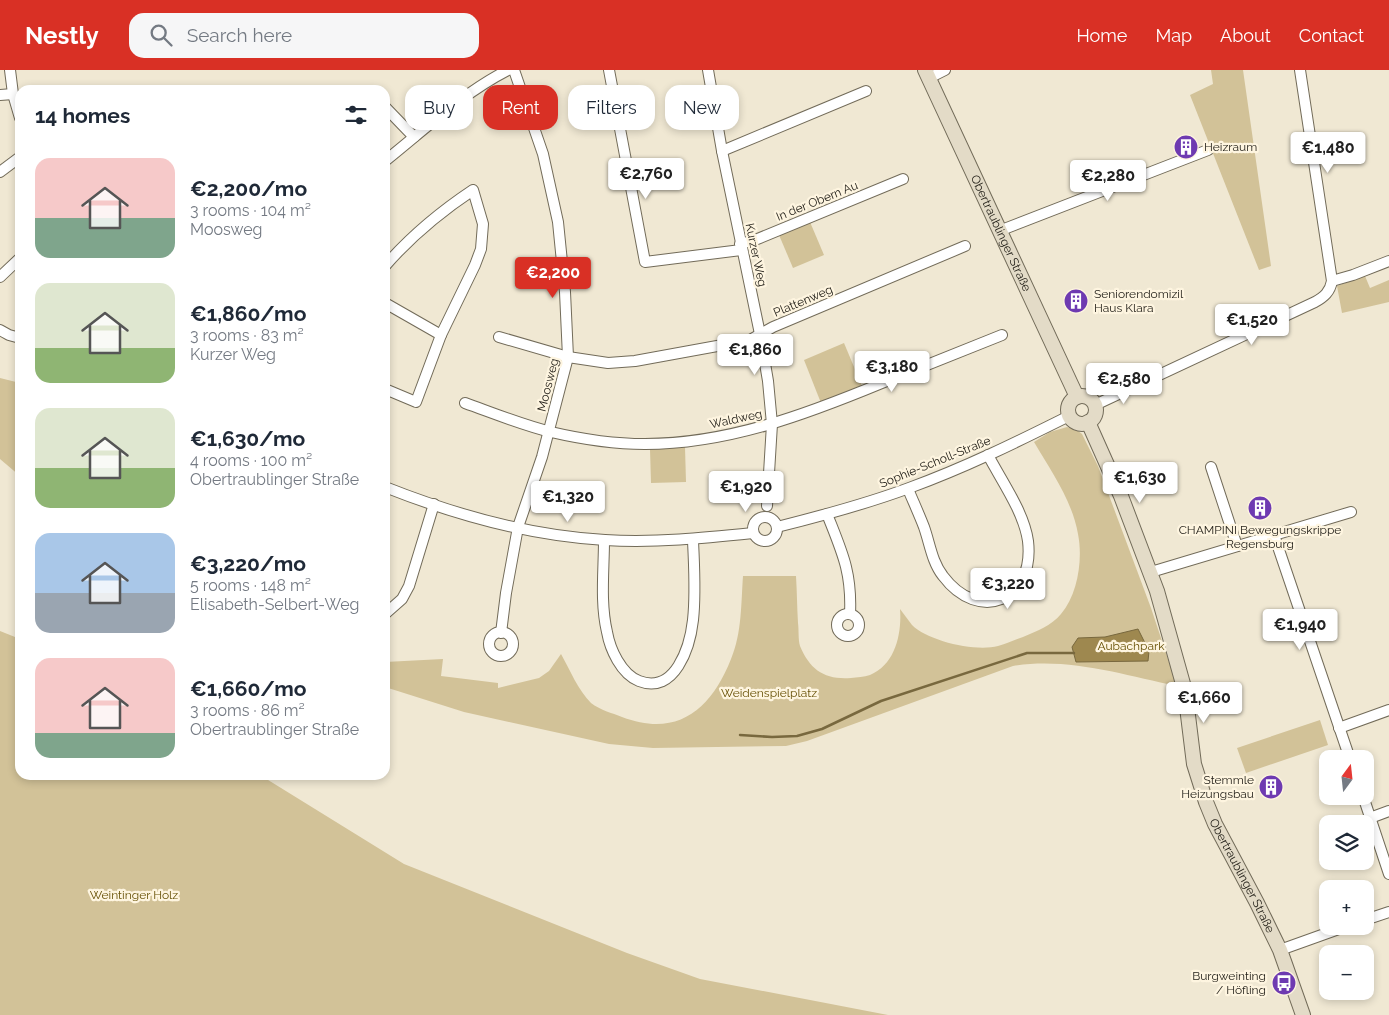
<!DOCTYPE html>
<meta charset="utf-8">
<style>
:root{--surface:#fff;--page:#f6f6f7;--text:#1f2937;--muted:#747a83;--accent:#d93025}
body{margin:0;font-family:Raleway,sans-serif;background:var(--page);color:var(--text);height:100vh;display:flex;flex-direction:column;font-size:19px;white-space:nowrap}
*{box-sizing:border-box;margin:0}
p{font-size:16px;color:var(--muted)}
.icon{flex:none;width:28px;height:28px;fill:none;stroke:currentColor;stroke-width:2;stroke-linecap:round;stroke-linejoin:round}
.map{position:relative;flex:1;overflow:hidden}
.details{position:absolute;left:15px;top:15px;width:375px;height:695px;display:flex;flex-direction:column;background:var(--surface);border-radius:15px;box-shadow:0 2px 8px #0003}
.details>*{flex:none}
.hud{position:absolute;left:405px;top:15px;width:475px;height:45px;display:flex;gap:10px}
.needle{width:32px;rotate:15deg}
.fabs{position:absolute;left:1319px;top:680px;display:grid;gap:10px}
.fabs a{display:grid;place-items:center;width:55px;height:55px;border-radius:10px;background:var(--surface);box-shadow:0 2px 8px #0003;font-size:25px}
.price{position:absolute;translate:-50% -42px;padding:0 11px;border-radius:5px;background:#fff;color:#222;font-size:16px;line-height:32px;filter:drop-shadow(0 1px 2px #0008)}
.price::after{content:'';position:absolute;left:50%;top:30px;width:15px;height:11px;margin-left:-8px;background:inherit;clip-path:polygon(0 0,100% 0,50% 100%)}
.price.on{background:var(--accent);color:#fff}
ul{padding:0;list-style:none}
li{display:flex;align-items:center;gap:15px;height:125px;padding:0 20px}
li span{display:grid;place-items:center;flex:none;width:140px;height:100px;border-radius:15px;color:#555}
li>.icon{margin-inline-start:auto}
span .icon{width:60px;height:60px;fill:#fffc;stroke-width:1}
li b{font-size:21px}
h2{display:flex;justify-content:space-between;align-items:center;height:60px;padding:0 20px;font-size:21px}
.tag{padding:0 18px;border-radius:15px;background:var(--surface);box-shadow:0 2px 8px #0003;font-size:18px;line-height:45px}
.tag.on{background:var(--accent);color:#fff}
header{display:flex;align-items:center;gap:30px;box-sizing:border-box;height:70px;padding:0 25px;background:var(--accent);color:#fff}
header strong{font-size:24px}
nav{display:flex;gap:28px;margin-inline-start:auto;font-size:18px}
.search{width:350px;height:45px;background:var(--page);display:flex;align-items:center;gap:12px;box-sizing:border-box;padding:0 18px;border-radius:15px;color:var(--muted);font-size:19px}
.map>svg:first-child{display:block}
.green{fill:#d2c298}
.water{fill:#9e884f;stroke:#78683e}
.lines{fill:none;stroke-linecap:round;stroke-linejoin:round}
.stream{stroke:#78683e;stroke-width:2.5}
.street-casing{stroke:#726b59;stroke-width:12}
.secondary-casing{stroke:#726b59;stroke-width:16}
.street{stroke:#fff;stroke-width:10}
.secondary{stroke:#e3dbc7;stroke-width:14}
.labels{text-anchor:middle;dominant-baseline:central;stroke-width:4.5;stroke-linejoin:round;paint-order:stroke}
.poi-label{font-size:12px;fill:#201d16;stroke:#fef5e0;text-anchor:start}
.street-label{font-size:12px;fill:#201d16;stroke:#fef5e0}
.park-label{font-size:12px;fill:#685207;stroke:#fef5e0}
</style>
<header>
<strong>Nestly</strong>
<div class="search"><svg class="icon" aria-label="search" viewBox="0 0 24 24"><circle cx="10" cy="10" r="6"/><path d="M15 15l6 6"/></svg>Search here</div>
<nav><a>Home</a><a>Map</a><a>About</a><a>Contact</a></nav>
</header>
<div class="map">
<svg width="1389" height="945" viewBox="0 0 1389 945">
<rect width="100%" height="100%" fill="#f0e8d3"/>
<g class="green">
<polygon points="1211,0 1243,0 1271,196 1259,200 1190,25 1213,14"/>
<polygon points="810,152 824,185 793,198 779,165"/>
<polygon points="1365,206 1370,218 1389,210 1389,232 1342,243 1337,216"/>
<polygon points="844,273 862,316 821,333 804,290"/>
<polygon points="0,308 20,313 20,406 0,389"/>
<path d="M1067 357 1077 360 1082 364 1098 396 1151 538 1177 616C1123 605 1068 587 1013 596L807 671 786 676 653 678 609 674 464 642 385 617V592L443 589 441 606 498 613V618L539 608 549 601 561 584C570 600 578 620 591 633 600 640 612 643 622 647 677 668 711 640 731 589 742 563 741 533 743 506H796C797 522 797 537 798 553 799 560 798 569 800 576 810 600 825 610 851 608 857 607 864 607 870 605 895 595 902 564 900 539 904 544 908 550 912 555 928 571 975 582 998 576 1006 574 1014 570 1023 567 1037 561 1051 556 1061 544 1078 524 1083 489 1078 464 1072 430 1051 401 1034 372L1050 362Z"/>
<polygon points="685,377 686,412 651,413 650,379"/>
<polygon points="0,561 20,569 20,705 260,705 404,794 627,883 700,909 888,945 0,945"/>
<polygon points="1320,650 1328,675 1246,703 1237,678"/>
</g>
<polygon class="water" points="1138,559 1149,581 1148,591 1076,592 1072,577 1078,568 1105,567"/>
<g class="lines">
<polyline class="stream" points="740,665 772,667 797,666 822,659 881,631 1027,583 1074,583"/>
<defs>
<g id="street">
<polyline points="10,0 13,24 20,48"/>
<polyline points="609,0 645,192 741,180"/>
<polyline points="708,0 722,81 760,264 768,311 772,354 767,436"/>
<polyline points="929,8 945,0"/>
<polyline points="0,25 13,24"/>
<polyline points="385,37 414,67"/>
<polyline points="722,81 866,21"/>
<path d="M385 91C425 59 463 23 508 0"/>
<polyline points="0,102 20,87"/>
<polyline points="999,161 1208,80"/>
<polyline points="740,174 755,170 903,109"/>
<path d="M385 196C411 166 440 142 473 120L483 154 481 179 475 195 441 265 416 332 385 319"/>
<polyline points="0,207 20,188"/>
<polyline points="1332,211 1353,205 1389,191"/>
<polyline points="385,233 441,265"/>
<polyline points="0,260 9,265 20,268"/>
<polyline points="499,267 568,287 608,293 635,291 750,270 773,257 965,176"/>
<path d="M465 333C493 343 522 355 551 362 581 369 614 374 645 374 728 374 807 344 882 313 922 297 962 281 1002 265"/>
<path d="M1095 335 1315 232C1324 227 1330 222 1332 211L1300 0"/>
<polyline points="1211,397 1237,476"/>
<path d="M385 417C453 444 532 466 605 470 655 473 704 468 753 463"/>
<path d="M908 419C913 431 919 444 924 457 930 474 932 492 943 506 979 554 1035 531 1028 471 1024 442 1001 410 988 385"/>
<path d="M827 444C842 482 852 502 850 544"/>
<circle cx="765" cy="459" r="12"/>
<path d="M777 457C821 446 866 434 909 418 964 398 1017 372 1069 346"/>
<polyline points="1274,465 1350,689"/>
<path d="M604 470C604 500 600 532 607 562 610 579 621 604 639 611 675 625 690 577 693 550 696 523 694 496 693 470"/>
<polyline points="1151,502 1351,442"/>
<polyline points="385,544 402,529 409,516 434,434"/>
<circle cx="848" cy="555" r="11"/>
<circle cx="501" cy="574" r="12"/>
<polyline points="501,563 506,523 518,457 542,387 568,287 565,222 558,152 543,84 514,0"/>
<polyline points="1339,658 1389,640"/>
<polyline points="1363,726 1389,804"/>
<polyline points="1370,748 1389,741"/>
<polyline points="1365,850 1389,842"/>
<polyline points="1280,880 1347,856"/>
</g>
<g id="secondary">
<path id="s1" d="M925 0 1077 327"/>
<circle cx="1082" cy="340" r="14"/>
<path id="s2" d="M1088 352 1121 426 1157 521 1185 621 1194 694 1206 732 1215 754 1257 833 1280 880 1303 945"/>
</g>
</defs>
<use href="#street" class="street-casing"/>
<use href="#secondary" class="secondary-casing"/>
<use href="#street" class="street"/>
<use href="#secondary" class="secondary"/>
</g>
<defs>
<symbol id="building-disc" viewBox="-11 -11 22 22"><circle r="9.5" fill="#6e3ab1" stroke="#fef5e0"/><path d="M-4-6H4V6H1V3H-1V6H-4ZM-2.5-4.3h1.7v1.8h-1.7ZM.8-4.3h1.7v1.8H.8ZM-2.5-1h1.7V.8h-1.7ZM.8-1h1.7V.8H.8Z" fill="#fff"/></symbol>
<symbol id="bus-disc" viewBox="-11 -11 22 22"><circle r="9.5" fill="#6e3ab1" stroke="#fef5e0"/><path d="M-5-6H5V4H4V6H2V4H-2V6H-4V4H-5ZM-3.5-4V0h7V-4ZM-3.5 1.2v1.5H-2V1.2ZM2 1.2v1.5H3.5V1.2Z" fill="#fff"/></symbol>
</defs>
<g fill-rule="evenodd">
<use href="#building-disc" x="1172" y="63" width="28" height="28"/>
<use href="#building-disc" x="1062" y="217" width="28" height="28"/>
<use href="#building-disc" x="1246" y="424" width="28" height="28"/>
<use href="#building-disc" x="1257" y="703" width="28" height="28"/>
<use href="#bus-disc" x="1270" y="899" width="28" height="28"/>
</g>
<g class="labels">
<g class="poi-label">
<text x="1204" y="77">Heizraum</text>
<text x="1094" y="224">Seniorendomizil<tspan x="1094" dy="14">Haus Klara</tspan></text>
<text x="1260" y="460" text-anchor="middle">CHAMPINI Bewegungskrippe<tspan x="1260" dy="14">Regensburg</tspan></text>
<text x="1254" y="710" text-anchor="end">Stemmle<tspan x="1254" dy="14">Heizungsbau</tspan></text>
<text x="1266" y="906" text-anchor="end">Burgweinting<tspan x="1266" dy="14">/ Höfling</tspan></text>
</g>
<g class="street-label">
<text transform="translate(817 131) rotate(-22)">In der Obern Au</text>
<text stroke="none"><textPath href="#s1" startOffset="180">Obertraublinger Straße</textPath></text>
<text transform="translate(756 185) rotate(78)">Kurzer Weg</text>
<text transform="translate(803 231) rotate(-23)">Plattenweg</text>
<text transform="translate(548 315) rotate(-76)">Moosweg</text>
<text transform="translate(736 349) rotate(-12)">Waldweg</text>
<text transform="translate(935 392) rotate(-22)">Sophie-Scholl-Straße</text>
<text stroke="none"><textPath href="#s2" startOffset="482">Obertraublinger Straße</textPath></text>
</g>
<g class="park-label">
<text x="1131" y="576">Aubachpark</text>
<text x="769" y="623">Weidenspielplatz</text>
<text x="134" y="825">Weintinger Holz</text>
</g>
</g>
</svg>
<div class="fabs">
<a><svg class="needle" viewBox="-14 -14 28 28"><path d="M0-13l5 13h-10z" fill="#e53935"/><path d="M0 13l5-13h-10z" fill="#747a83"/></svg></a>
<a><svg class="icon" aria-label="layers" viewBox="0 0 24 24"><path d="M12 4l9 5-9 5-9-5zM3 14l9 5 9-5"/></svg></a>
<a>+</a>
<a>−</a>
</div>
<b class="price" style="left:1328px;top:104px">€1,480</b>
<b class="price" style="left:646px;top:130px">€2,760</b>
<b class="price" style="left:1108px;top:132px">€2,280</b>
<b class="price on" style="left:553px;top:229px">€2,200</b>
<b class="price" style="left:1252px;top:276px">€1,520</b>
<b class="price" style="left:755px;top:306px">€1,860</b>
<b class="price" style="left:892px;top:323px">€3,180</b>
<b class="price" style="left:1124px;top:335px">€2,580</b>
<b class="price" style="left:1140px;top:434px">€1,630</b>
<b class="price" style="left:746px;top:443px">€1,920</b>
<b class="price" style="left:568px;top:453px">€1,320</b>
<b class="price" style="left:1008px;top:540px">€3,220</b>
<b class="price" style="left:1300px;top:581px">€1,940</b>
<b class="price" style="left:1204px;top:654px">€1,660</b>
<div class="hud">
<a class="tag">Buy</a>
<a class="tag on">Rent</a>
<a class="tag">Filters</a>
<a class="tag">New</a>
</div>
<section class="details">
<h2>14 homes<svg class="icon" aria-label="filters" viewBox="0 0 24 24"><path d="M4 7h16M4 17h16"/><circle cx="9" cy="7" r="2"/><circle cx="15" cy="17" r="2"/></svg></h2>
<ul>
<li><span style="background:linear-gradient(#f6c9c9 60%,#7fa58c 0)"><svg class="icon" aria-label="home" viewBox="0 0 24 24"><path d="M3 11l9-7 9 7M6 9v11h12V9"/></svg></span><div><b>€2,200/mo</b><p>3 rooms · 104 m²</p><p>Moosweg</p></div></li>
<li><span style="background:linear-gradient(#dfe7d0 65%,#8fb573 0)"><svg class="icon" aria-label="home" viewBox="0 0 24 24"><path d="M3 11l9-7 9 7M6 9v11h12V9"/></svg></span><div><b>€1,860/mo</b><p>3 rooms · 83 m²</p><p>Kurzer Weg</p></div></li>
<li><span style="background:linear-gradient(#dfe7d0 60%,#8fb573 0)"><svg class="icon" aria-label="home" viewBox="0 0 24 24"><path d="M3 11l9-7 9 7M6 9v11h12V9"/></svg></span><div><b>€1,630/mo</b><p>4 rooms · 100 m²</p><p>Obertraublinger Straße</p></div></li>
<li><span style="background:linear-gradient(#a9c7e8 60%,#9aa5b1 0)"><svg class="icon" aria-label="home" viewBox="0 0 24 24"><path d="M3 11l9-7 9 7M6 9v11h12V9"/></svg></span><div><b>€3,220/mo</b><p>5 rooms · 148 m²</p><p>Elisabeth-Selbert-Weg</p></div></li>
<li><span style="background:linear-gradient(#f6c9c9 75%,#7fa58c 0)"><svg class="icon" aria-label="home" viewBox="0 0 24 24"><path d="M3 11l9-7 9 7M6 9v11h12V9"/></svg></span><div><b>€1,660/mo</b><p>3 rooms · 86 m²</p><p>Obertraublinger Straße</p></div></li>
</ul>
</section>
</div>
